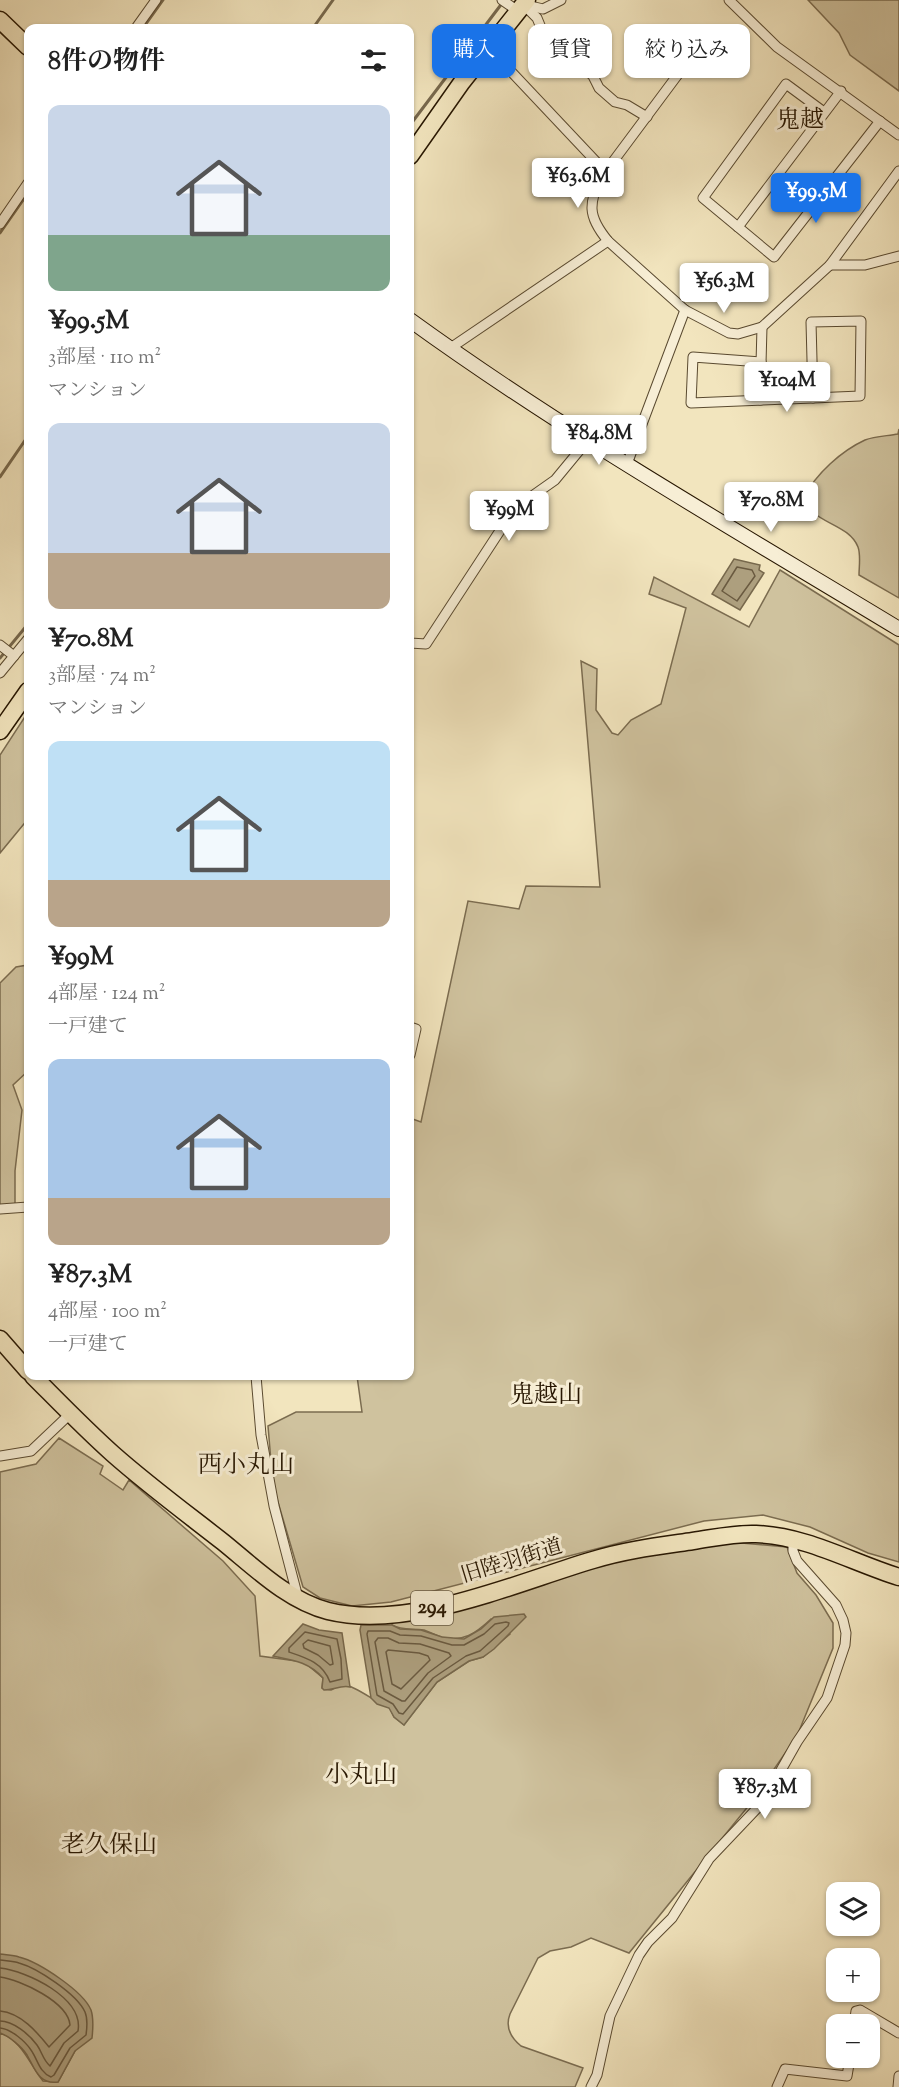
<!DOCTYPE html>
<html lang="ja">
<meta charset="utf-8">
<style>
:root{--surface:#fff;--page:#f6f6f6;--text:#222;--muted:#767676;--accent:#1a73e8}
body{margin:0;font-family:"Sorts Mill Goudy","Noto Serif JP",serif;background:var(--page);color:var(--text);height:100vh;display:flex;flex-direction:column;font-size:22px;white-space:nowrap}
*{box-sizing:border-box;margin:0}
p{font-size:20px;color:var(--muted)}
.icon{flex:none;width:33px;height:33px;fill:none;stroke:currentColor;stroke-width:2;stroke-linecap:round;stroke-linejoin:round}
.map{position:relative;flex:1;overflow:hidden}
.details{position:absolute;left:24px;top:24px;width:390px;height:1356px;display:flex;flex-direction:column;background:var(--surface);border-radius:12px;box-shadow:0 2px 4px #0004}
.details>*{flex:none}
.guide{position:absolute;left:432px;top:24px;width:376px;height:54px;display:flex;gap:12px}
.controls{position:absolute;left:826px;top:1882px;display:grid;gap:12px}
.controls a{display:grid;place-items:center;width:54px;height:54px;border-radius:12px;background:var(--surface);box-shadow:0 2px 4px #0004;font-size:30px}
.price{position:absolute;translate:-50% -51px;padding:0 14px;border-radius:6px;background:#fff;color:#222;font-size:20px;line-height:39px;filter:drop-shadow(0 2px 3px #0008)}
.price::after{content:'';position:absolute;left:50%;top:36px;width:18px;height:14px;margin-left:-9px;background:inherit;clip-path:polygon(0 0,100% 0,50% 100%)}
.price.active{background:var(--accent);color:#fff}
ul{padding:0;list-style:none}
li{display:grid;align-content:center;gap:12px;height:318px;padding:0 24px}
li span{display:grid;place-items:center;height:186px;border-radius:12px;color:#555}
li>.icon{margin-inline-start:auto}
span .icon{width:108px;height:108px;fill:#fffc;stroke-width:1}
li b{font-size:26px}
h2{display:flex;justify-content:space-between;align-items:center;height:72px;padding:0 24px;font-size:26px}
.chip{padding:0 21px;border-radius:12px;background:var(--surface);box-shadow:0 2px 4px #0004;font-size:21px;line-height:54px}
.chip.active{background:var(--accent);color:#fff}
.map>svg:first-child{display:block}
.green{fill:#cfc29e;stroke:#7b6c50;stroke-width:1.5}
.water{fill:#ad9f7e;stroke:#77684c;stroke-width:1.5}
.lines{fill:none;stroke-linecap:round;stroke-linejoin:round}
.shore{stroke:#6a5a40;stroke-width:1.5}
.stream{stroke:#77684c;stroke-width:3}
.street-casing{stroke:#5a4a30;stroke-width:11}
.secondary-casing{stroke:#271601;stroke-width:16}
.highway-casing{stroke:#271601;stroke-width:19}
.street{stroke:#f7eed5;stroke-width:9}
.secondary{stroke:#f7eed5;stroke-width:14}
.highway{stroke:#f2e5be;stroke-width:16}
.labels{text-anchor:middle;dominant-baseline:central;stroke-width:6;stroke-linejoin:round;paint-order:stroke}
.shield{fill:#f7eed5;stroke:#655741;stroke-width:1.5}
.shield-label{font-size:20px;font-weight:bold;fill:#271601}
.street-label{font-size:21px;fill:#271601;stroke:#f7eed5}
.quarter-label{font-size:24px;fill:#271601;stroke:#f7eed5}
</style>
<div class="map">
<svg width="899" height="2087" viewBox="0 0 899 2087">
<rect width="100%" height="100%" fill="#f2e5be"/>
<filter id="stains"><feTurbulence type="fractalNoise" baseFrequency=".00333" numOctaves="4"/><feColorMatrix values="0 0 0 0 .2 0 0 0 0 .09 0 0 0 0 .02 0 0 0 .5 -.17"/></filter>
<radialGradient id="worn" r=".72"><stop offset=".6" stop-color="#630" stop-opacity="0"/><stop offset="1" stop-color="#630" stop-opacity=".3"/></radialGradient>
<g class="green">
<polygon points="808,0 899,0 899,91 850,55 839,33"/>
<path d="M899 429V598L859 575C859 567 861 555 858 547 848 522 810 524 804 497 816 474 841 451 865 440 875 436 888 436 898 434Z"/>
<polygon points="780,570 899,645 899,1562 868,1553 810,1527 763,1515 704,1521 391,1602 352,1606 320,1598 303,1587 273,1485 268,1426 296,1412 362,1412 357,1376 410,1376 410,1118 421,1122 468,901 519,909 526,886 600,887 581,661 597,669 596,710 612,733 618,735 631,720 661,704 686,608 649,594 654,577 749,627"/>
<polygon points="28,712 28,819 0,853 0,755"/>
<polygon points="28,965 28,1071 13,1085 22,1110 15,1171 15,1206 0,1205 0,983 16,967"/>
<path d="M59 1438 103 1466 100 1474 123 1490 129 1480 223 1561 255 1596 260 1656 304 1662 323 1678 322 1688 331 1690C334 1689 336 1686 340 1685 353 1683 376 1703 390 1708L394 1717 404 1725 437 1682 469 1661 483 1657 510 1634 491 1619C476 1633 463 1643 441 1637 435 1635 430 1632 424 1630 412 1628 403 1631 392 1625V1621L442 1616 610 1560 730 1542 787 1547 797 1573 816 1595 833 1623V1648L797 1736 750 1804 629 1953 591 1938 571 1947 550 1951 538 1958 510 2014C505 2027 510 2037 521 2046L583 2068 575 2087H0V2033C22 2040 30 2065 43 2081L58 2082 75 2051 0 1954V1472L36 1464Z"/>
</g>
<g class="water">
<polygon points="734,559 760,565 759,570 764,573 740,610 712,594"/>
<polygon points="524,1614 526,1617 494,1649 483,1657 469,1661 437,1682 404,1725 394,1717 389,1708 377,1704 371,1698 360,1630 361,1625 392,1625 400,1629 421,1630 442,1637 464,1639 481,1629 494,1617"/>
<path d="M303 1624 319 1630 342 1633 350 1687C340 1685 334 1690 324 1690L322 1688 323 1678C309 1662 293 1660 273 1656Z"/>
<path d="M0 1954C6 1955 13 1955 19 1957 39 1962 83 1991 91 2010 94 2019 93 2029 92 2038L75 2051 58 2082C39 2085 35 2069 27 2055 22 2047 9 2036 0 2033Z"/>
</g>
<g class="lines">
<g class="shore">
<polygon points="737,567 752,570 755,576 737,601 722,591"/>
<polygon points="506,1622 509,1623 508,1626 480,1651 466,1656 433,1678 403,1714 399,1713 393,1704 377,1695 367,1634 368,1631 390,1631 400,1635 421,1636 452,1645 464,1645 484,1634 495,1624"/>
<path d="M305 1632 337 1639 341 1659 342 1679 330 1682C323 1663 307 1658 289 1652V1648Z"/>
<polygon points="378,1638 388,1638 399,1643 420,1644 449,1653 451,1656 428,1673 405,1701 402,1701 384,1691 375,1642"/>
<polygon points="308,1640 330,1646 333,1664 330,1665 318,1655 304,1648 303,1644"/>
<polygon points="388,1650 419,1653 428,1656 430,1660 401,1689 392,1684 386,1652"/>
<path d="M0 1960C6 1961 13 1961 19 1963 37 1968 77 1994 85 2012 88 2019 87 2028 86 2035L70 2048 54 2075 51 2077C39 2072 38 2060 31 2050 25 2041 11 2029 0 2028"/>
<path d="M0 1968C27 1971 84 1998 78 2031L64 2043 50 2066C43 2060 42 2052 37 2045 29 2034 13 2021 0 2021"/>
<path d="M0 1977C21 1980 68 2002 70 2025L49 2047C37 2032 21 2013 0 2011"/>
</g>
<g class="stream">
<polyline points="143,28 163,0"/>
<polyline points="313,28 333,0"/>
<polyline points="410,125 503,2"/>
<polyline points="0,233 28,193"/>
<polyline points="0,477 28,436"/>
<polyline points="0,658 28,624"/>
</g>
<defs>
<g id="street">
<polyline points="502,0 518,11"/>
<polyline points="729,0 777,47 899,135"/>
<polyline points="523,4 537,18 544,35 559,51 578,62 593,76 599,88 615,102 627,105 647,117"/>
<polyline points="526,5 543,9 561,0"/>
<polyline points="136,28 156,0"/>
<path d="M716 39 682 69 609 167 603 169C591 202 584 212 608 241L685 310 729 333 738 334 762 327 830 265 899 171"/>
<polyline points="488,47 603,169"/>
<polyline points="824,112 786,84 703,198 774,257 880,121"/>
<polyline points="0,224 28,183"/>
<polyline points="738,227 841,91"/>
<polyline points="830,265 865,265 899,256"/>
<polygon points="861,321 860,396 813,398 811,322"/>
<polyline points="449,349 608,241"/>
<polyline points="761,362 693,357 691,403 813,398"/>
<polyline points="760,400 762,327"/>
<polyline points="627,464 685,310"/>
<polyline points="410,643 426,644 505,523 528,499 555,480 588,440"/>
<polyline points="0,645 14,656 28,639"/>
<polyline points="0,673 14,656"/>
<polyline points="410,1027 416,1029 410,1055"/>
<polyline points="0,1209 28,1207"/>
<polyline points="256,1376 261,1435 274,1506 298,1598"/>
<polyline points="0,1456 31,1451 70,1414"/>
<polyline points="854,2025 856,2011 860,2010 899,2033"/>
<polyline points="591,2087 597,2075 610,2016 639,1955 648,1942 672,1918 709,1859 763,1802 797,1742 827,1698 845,1645 846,1633 843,1620 836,1605 797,1561 793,1551 793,1538"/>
<polyline points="777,2087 785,2069 847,2076 850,2058"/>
<polyline points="898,2087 899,2076"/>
</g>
<path id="secondary" d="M410 320C566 433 734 529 899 629"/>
<g id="highway">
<polyline points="0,20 28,47"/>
<polyline points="410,156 462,82 527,0"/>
<polyline points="0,731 28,691"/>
<polyline points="0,1339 28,1371"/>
<path d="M33 1376C59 1402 85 1429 113 1454 148 1485 186 1513 223 1542 254 1567 288 1601 328 1611 409 1631 515 1583 593 1560 625 1550 659 1546 693 1541 714 1538 734 1533 756 1534 807 1536 851 1562 899 1577"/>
</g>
</defs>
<use href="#street" class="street-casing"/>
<use href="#secondary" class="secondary-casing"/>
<use href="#highway" class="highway-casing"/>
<use href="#street" class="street"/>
<use href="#secondary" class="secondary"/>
<use href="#highway" class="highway"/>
</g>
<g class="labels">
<rect class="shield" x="411" y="1591" width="42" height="34" rx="4.5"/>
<g class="shield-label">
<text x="432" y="1608">294</text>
</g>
<g class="street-label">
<text transform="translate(512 1562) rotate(-17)">旧陸羽街道</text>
</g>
<g class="quarter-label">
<text x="800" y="121">鬼越</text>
<text x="546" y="1396">鬼越山</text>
<text x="246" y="1466">西小丸山</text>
<text x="361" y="1776">小丸山</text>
<text x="109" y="1846">老久保山</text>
</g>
</g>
<rect width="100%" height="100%" filter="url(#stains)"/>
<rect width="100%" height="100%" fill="url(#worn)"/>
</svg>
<div class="controls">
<a><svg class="icon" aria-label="layers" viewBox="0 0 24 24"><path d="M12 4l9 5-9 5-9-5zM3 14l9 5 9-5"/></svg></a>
<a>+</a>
<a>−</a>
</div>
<b class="price" style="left:578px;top:209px">¥63.6M</b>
<b class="price active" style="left:816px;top:224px">¥99.5M</b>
<b class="price" style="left:724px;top:314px">¥56.3M</b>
<b class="price" style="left:787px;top:413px">¥104M</b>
<b class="price" style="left:599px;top:466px">¥84.8M</b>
<b class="price" style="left:771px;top:533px">¥70.8M</b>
<b class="price" style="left:509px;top:542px">¥99M</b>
<b class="price" style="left:765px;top:1820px">¥87.3M</b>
<div class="guide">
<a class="chip active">購入</a>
<a class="chip">賃貸</a>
<a class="chip">絞り込み</a>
</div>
<section class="details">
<h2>8件の物件<svg class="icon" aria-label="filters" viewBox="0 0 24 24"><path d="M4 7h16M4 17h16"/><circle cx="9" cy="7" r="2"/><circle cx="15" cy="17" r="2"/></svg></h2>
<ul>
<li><span style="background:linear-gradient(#c9d6e8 70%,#7fa58c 0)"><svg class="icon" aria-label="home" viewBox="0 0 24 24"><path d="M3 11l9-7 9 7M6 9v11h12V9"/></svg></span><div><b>¥99.5M</b><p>3部屋 · 110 m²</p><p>マンション</p></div></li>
<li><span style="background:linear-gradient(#c9d6e8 70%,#b9a48a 0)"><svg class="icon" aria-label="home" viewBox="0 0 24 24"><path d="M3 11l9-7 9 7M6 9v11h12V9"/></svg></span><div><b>¥70.8M</b><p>3部屋 · 74 m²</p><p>マンション</p></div></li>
<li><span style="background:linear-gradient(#bfe0f5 75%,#b9a48a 0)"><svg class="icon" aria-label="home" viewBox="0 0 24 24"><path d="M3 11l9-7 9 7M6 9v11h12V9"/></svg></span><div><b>¥99M</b><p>4部屋 · 124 m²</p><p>一戸建て</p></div></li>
<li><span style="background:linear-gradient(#a9c7e8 75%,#b9a48a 0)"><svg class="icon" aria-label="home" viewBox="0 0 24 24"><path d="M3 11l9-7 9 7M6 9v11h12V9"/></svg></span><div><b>¥87.3M</b><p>4部屋 · 100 m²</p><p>一戸建て</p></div></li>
</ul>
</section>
</div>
